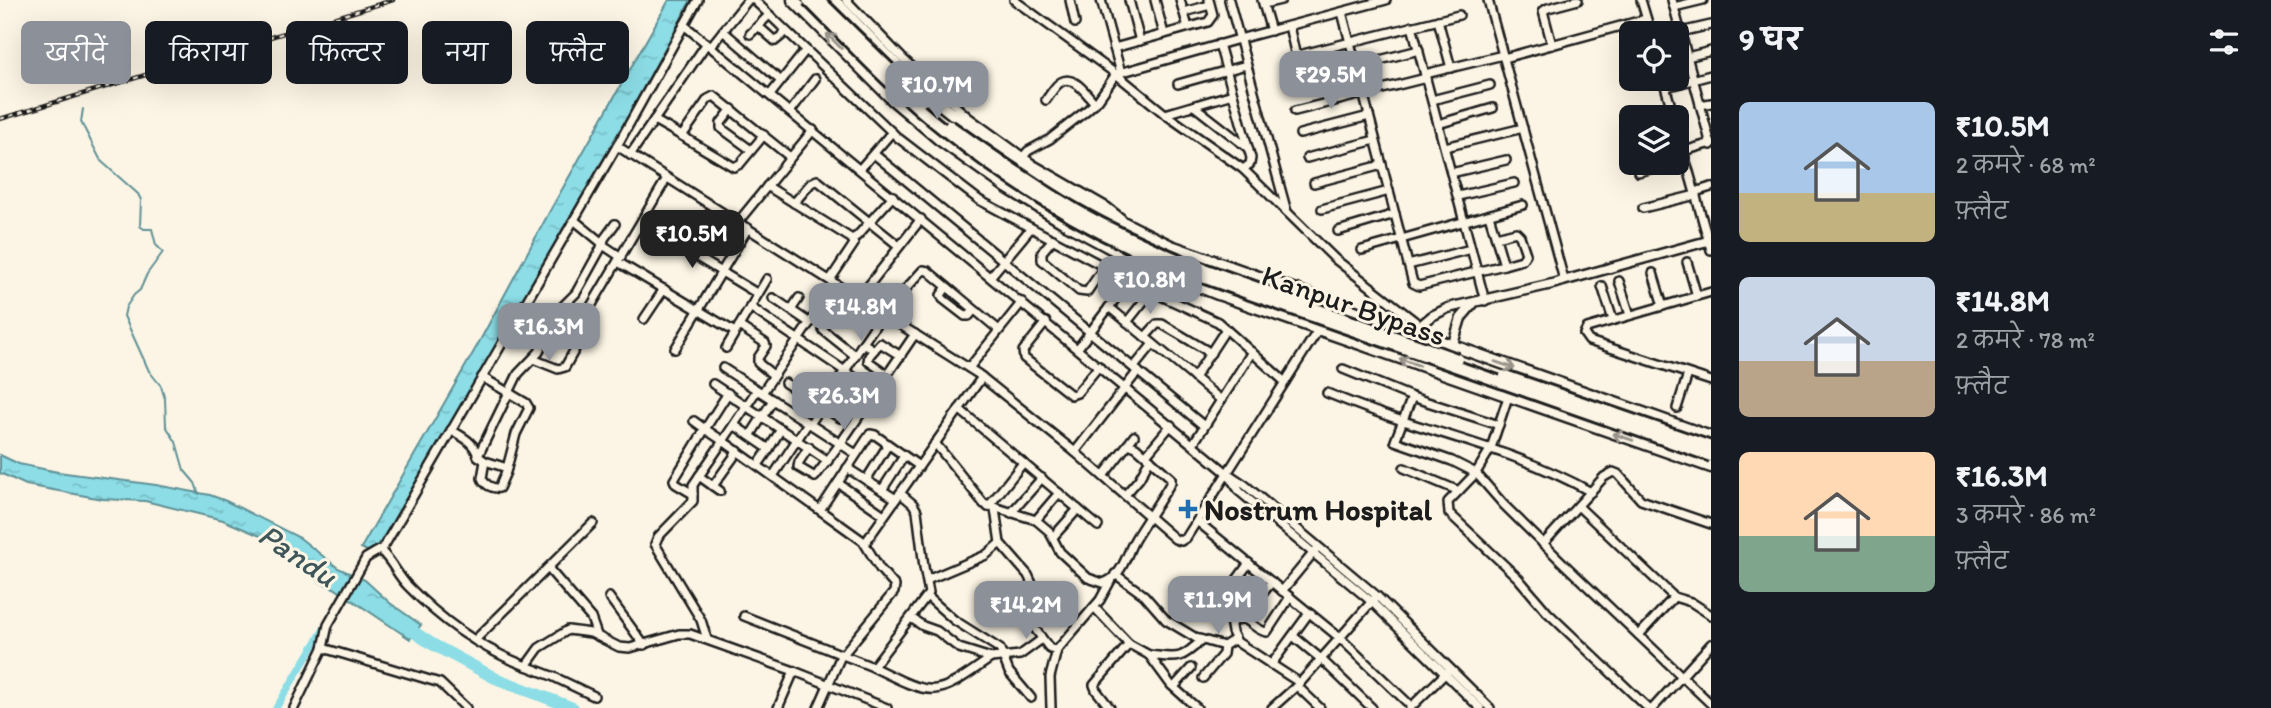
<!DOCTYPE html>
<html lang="hi">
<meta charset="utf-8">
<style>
:root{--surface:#171b24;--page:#20242c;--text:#f1f3f6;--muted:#9ea1a6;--accent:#8c9099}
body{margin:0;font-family:Itim,"Playpen Sans Deva",sans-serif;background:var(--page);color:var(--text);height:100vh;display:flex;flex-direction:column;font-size:26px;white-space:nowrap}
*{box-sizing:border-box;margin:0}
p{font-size:23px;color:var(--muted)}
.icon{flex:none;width:38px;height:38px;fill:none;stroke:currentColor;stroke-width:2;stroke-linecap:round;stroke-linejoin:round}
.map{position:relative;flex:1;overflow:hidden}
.drawer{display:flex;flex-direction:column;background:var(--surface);width:560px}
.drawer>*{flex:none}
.top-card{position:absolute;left:21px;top:21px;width:665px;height:63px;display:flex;gap:14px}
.fabs{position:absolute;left:1619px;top:21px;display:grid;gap:14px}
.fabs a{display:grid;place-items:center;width:70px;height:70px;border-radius:10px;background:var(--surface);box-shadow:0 7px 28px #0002;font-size:35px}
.price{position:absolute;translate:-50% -60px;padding:0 16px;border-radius:14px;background:var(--accent);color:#fff;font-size:23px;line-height:46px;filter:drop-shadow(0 2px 4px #0008)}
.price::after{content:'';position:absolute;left:50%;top:42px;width:21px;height:16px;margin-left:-10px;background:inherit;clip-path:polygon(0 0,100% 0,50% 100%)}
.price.current{background:#222;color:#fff}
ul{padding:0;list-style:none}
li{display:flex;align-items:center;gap:21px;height:175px;padding:0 28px}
li span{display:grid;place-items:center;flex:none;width:196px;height:140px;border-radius:10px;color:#555}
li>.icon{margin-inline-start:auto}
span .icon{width:84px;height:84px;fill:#fffc;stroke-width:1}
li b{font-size:30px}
h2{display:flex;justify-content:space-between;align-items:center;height:84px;padding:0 28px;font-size:30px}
.tag{padding:0 24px;border-radius:10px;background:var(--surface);box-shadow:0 7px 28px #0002;font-size:24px;line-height:63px}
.tag.current{background:var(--accent);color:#fff}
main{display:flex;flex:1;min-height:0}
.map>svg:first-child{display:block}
.water{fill:url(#water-ripples);stroke:#5f9095;stroke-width:2}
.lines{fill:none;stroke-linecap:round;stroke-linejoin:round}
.stream{stroke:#5f9095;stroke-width:2}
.canal{stroke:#8cdde6;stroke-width:7}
.river{stroke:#8cdde6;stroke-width:12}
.minor-casing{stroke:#1c1c1c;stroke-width:12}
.tertiary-casing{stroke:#1c1c1c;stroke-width:13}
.secondary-casing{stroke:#1c1c1c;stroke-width:15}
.minor{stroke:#fcf5e5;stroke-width:7}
.tertiary{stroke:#fcf5e5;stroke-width:8}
.secondary{stroke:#fcf5e5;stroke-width:10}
.rail-casing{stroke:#1c1c1c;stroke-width:4.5}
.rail{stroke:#fcf5e5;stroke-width:2;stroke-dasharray:5;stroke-linecap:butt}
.trunk-bridge-casing{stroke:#1c1c1c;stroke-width:16;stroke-linecap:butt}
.trunk-bridge{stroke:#fcf5e5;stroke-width:10}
.oneway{stroke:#97938b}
.poi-dot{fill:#1f6fb2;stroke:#fcf5e5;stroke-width:2.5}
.labels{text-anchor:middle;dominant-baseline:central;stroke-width:6;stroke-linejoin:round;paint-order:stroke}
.street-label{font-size:30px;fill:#1c1c1c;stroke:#fcf5e5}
.poi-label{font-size:30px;font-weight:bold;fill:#1c1c1c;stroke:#fcf5e5;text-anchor:start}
.water-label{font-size:32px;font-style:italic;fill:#3e5659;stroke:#fcf5e5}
</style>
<main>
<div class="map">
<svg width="1711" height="708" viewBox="0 0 1711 708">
<defs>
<pattern id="water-ripples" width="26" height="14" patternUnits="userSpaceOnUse" patternTransform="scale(1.75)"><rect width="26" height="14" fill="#8cdde6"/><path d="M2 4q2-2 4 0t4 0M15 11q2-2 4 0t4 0" fill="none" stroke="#78bdc5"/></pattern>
</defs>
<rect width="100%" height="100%" fill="#fcf5e5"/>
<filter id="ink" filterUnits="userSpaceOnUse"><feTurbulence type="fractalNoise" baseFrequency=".0143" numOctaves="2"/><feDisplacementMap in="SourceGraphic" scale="14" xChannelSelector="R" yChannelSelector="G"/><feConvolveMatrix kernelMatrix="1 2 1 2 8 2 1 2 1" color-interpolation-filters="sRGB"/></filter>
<g filter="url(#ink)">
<g class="water">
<polygon points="669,0 691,0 631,111 384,542 375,555 361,548 477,346 551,209"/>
<polygon points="0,455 19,464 58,472 156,485 210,495 226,501 300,538 338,568 365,580 390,603 421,625 410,639 334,588 321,583 305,563 272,541 223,520 145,501 102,499 26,485 0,473"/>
</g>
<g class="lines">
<polyline class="stream" points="83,109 81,122 101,161 138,194 141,200 140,226 144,229 152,229 156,245 163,252 147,274 140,290 134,295 126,307 124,316 149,371 161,386 165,399 166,426 176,442 184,470 195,483 199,494"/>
<polyline class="canal" points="276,708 328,622"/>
<polyline class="river" points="402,624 432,644 495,678 573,708"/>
<defs>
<g id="minor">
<polyline points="754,0 897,137 979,200 1148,290 1218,322 1285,382"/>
<polyline points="846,0 902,58 968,117 1034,165 1107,207 1121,218"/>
<polyline points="1014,0 1116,74 1165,114 1243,169 1335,259 1421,326"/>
<polyline points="1070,0 1075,23"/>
<polyline points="1101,0 1121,73"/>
<polyline points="1129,0 1140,41"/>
<polyline points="1155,0 1164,34"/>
<polyline points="1180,0 1188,27"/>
<polyline points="1229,0 1287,212"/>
<polyline points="1262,0 1271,31"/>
<polyline points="1488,0 1564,280"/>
<polyline points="1641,0 1651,33"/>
<polyline points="1672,0 1711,145"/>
<polyline points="1264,4 1281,0"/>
<polyline points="1674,7 1703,0"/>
<polyline points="1184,12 1210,5"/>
<polyline points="1342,12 1413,283 1419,286 1504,265 1489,215"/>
<polyline points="1438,20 1451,68"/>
<polyline points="684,25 1227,473 1245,485 1377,596 1490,708"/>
<polyline points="758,26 775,41 786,32"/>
<polyline points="1289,26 1301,78 1306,79 1331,74"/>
<polyline points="1412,26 1485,301"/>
<polyline points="723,31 781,81"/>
<polyline points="1676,33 1711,25"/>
<polyline points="750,34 769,15"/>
<polyline points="1219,44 1251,158 1250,164 1243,169"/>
<polyline points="1552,45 1543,11 1548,8 1578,0"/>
<polyline points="711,46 748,0"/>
<polyline points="1114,48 1208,22 1213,15 1209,0"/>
<polyline points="1324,49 1339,100"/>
<polyline points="1295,56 1459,15"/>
<polyline points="1687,57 1711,51"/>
<polyline points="1504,58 1646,19"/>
<polyline points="1356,66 1419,50"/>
<polyline points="1425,74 1503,55"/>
<polyline points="1663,79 1674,117"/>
<polyline points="1178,84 1246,65"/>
<polyline points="1666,87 1711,75"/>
<polyline points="770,95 805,51"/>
<path d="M1046 100C1050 95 1055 85 1061 82 1074 74 1087 95 1095 103"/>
<polyline points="1432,100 1490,85"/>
<polyline points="1700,105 1711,103"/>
<polyline points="1194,106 1248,148"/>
<polyline points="732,109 721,123 721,128 751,150"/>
<polyline points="1295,111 1426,78"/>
<polyline points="790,112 815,79"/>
<polyline points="1165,114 1233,94"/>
<polyline points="654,120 682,136 708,99 714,96 790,157"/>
<polyline points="1438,124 1493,108"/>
<polyline points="1676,126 1711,250"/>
<polyline points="1300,134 1369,116"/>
<polyline points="682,136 734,167 740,164 764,135"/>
<polyline points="617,146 978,374 1075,452 1175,539 1181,541 1186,538 1318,330"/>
<polyline points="1445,147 1523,128"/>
<polyline points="1684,151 1711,143"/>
<polyline points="874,154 1204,426"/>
<polyline points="630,155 707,43"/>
<polyline points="1023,157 1028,151 1050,139 1087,110 1098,100 1116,74 1239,39 1386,0"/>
<polyline points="1307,158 1375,140"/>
<polyline points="860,169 892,132"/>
<polyline points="1638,172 1675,163"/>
<polyline points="1451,173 1506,160"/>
<polyline points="1314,183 1382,165"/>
<polyline points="767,186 852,239 857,236 893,196"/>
<polyline points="1695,192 1711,187"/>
<polyline points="1458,196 1514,183"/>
<polyline points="794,203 811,183 817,180 899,246"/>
<polyline points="1643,208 1696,195"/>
<polyline points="1322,209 1389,191"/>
<polyline points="738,222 813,130"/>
<polyline points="641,223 758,294"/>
<polyline points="615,224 604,239 603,245 621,257"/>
<polyline points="1338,231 1395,214"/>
<polyline points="1496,237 1516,232 1520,236 1526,254 1522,260 1504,265"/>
<polyline points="1053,239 1042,252 1042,260 1079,291 1087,292 1104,267"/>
<polyline points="1362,250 1523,205"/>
<polyline points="618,262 735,332"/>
<polyline points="1687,262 1697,296"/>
<polyline points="1408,265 1471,249"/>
<polyline points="1653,273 1663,306"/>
<polyline points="991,276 1031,228"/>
<polyline points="830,280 854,244 852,239"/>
<polyline points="1619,281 1630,315"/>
<polyline points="1602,286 1613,320"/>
<polyline points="947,287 941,295 943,299 965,316 969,316 974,310"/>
<polyline points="845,290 823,325 823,330 853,354 856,354 863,343 874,350"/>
<polyline points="1711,292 1587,328 1584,334 1589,341 1711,381"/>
<polyline points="773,298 810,323"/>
<polyline points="859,298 921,219"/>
<polyline points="750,307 876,392"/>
<polyline points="1109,307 1221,400"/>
<polyline points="791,310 799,298"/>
<polyline points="644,319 664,289"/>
<polyline points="1046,322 1023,351 1024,358 1071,395 1077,393 1099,366"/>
<polyline points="1127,322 1151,292"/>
<polyline points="739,326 765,343 766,346 758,358 758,363 773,375"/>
<polyline points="1145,337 1157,324 1162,324 1211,353"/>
<polyline points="863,343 883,314 923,270 928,271 999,330"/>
<polyline points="726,348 767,279"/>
<polyline points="1078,348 1129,281"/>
<polyline points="675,349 748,228"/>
<polyline points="533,359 558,369 565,367 579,342 584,318 667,178"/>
<polyline points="1134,367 1153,344"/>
<polyline points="723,368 757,390"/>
<polyline points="969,368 1022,302"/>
<polyline points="1343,369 1412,397 1499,425"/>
<polyline points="888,375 868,361 869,356 880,343 901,356"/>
<polyline points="1194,378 1226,329"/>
<polyline points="785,383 840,418 851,406 852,402 833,388"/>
<polyline points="713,384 828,461"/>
<polyline points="762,393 856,454"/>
<path d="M1327 393C1352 403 1377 413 1403 421 1467 441 1532 459 1591 492"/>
<polyline points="1412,397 1395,441 1452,461 1476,473 1504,505 1564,564 1711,704"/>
<polyline points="1508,397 1491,448 1476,473 1448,502 1449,513 1518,578 1547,612 1648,708"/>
<polyline points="1677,408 1688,374"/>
<polyline points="959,409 1098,526"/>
<polyline points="694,421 705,429 728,393"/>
<polyline points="810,424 856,354"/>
<polyline points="734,425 769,449 781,429"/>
<path d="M451 430C463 437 474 442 478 456L485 461 482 478C484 484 492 489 499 488L506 472 516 434 529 408 526 403 482 377"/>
<polyline points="750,436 773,400"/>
<path d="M935 443 984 504 1036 520 1049 531 1060 552 1088 578 1103 583C1123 577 1126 554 1135 539 1146 520 1160 502 1171 482V478L1136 447 1128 444 1103 476"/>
<polyline points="1128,444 1134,436"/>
<polyline points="1193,444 1252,352"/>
<polyline points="809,447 799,462 798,467 815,477 840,444 915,334"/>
<polyline points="1075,452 1138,371"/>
<polyline points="1146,455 1171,425"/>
<polyline points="478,456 518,374 539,352 558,311 576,293 601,248 602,243 574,220"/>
<polyline points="485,461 507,468"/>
<polyline points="758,465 769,449"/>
<polyline points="847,468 896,499"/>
<polyline points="1404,468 1459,491"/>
<polyline points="699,476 720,491"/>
<polyline points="773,476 808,423"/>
<polyline points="1229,476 1240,492 1372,602 1480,708"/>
<polyline points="866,480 888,445"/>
<polyline points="838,483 884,515"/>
<polyline points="713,486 738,451"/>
<polyline points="882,490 904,456"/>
<polyline points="693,494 676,484 674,480 705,429 723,441 757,390 762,393 836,284"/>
<polyline points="1125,495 1139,479 1150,459"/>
<polyline points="1578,506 1674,597 1639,635"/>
<polyline points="988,507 1023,463"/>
<polyline points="995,509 1000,543 1028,575 1034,588 1030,622 1050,649 1057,650 1100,600 1111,580"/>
<polyline points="820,510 870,434 875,435 919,466"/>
<polyline points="1011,513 1042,478"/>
<polyline points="1036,520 1059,493"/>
<polyline points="1197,521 1340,638 1411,706"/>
<polyline points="1053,537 1078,509"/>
<polyline points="865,543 982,377"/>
<polyline points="1543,544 1604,477 1613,472 1618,474 1641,500 1711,524"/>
<path d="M381 551C392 561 397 575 408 586 441 620 482 649 526 666L539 648 568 630 591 633 619 647 630 648 679 634H690L794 671 887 708"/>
<polyline points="1249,563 1221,601 1219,607 1230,620 1232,632 1237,642 1300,683"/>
<polyline points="548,568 591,618 597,635"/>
<polyline points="1115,574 1144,595 1166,620 1196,638 1224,646 1235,639"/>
<polyline points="927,580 986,555 1000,543"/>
<polyline points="1282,591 1315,551"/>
<polyline points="1001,593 1029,617"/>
<polyline points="609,597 644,645"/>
<polyline points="928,597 954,620 1000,649 1009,672 1031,698"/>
<polyline points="1674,597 1691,602 1711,615"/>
<polyline points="1094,607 1129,644 1149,655 1171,685 1197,708"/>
<polyline points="1250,608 1272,582"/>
<polyline points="744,616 873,667 929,593 924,567 917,511 913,504 900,493"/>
<polyline points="911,618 923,626 937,631 959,648 991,658 1020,655 1042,639"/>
<path d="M1231 623C1249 611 1251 630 1267 632L1290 597"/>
<polyline points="1293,636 1321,659 1372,708"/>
<polyline points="707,639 701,620 655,544 658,537 693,501 693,485 723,441 863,541 880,569 895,586 894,592 840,658 818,708"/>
<polyline points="475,640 593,523"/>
<polyline points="323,648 440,683 466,708"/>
<path d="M1149 655C1179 658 1179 661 1202 640"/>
<polyline points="1271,665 1309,613"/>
<polyline points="526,666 552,676 594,696"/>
<path d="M873 667C936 698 934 698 991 658"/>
<polyline points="1203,678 1223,654 1224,646"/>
<polyline points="1297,686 1320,708"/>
<polyline points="1174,687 1191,668"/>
<polyline points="294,708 323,648 328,625 361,567 366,558 383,548 617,146 698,0"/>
<polyline points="778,708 794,671"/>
<polyline points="1051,708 1050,677 1057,650"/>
<polyline points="1110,708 1096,690 1094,685 1129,644"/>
<polyline points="1272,708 1300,683 1374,599"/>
<polyline points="1410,708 1447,672"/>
<polyline points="1653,708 1711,644"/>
</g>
<g id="tertiary">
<polyline points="1413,332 1432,316 1448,308 1552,284 1711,240"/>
<polyline points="1452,347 1461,318 1473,304"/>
</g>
<g id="secondary">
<polyline points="793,0 893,100 940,140 1006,187 1068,225 1135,261 1218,294 1711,467"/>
<path d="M834 0C867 34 899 70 936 101 1008 160 1087 206 1171 246L1711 437"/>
</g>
</defs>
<use href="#minor" class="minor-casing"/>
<use href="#tertiary" class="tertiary-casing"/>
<use href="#secondary" class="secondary-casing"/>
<use href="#minor" class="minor"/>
<use href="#tertiary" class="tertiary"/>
<use href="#secondary" class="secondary"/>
<defs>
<polyline id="rail" points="0,119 393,0"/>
</defs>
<use href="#rail" class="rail-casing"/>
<use href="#rail" class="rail"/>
<defs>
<g id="trunk-bridge">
<path d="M808 0C853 45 897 93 947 132 1005 178 1068 219 1136 250 1173 268 1212 280 1250 294L1711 456"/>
<polyline points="819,0 922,101"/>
<path d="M950 126C991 155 1033 185 1076 210 1111 230 1148 247 1184 262L1457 359"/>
<polyline points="1505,376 1711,447"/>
</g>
</defs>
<use href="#trunk-bridge" class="trunk-bridge-casing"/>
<use href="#trunk-bridge" class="trunk-bridge"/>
</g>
<defs><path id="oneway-shaft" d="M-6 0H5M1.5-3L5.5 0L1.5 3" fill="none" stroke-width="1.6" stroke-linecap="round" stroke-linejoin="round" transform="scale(1.75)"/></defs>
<g class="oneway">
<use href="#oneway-shaft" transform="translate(834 41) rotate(-135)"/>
<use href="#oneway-shaft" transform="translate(1409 362) rotate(-161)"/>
<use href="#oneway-shaft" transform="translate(1505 365) rotate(19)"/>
<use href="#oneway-shaft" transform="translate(1623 437) rotate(-161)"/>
</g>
</g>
<path class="poi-dot" d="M1184.5 498.5h7v7h7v7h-7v7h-7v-7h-7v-7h7z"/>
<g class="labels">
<g class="street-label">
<text transform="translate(1354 305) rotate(19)">Kanpur Bypass</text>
</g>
<g class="poi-label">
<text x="1204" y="509">Nostrum Hospital</text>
</g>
<g class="water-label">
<text transform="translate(298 555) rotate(34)">Pandu</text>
</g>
</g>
</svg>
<div class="fabs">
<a><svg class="icon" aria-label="locate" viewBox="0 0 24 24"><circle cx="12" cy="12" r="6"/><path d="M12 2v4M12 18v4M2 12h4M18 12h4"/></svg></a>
<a><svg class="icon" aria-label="layers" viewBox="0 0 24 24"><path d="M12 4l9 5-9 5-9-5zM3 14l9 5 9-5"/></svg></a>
</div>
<b class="price" style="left:1331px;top:111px">₹29.5M</b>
<b class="price" style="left:937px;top:121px">₹10.7M</b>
<b class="price current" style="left:692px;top:270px">₹10.5M</b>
<b class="price" style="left:1150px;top:316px">₹10.8M</b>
<b class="price" style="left:861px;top:343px">₹14.8M</b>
<b class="price" style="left:549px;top:363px">₹16.3M</b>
<b class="price" style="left:844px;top:432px">₹26.3M</b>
<b class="price" style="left:1218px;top:636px">₹11.9M</b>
<b class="price" style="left:1026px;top:641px">₹14.2M</b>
<div class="top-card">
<a class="tag current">खरीदें</a>
<a class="tag">किराया</a>
<a class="tag">फ़िल्टर</a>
<a class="tag">नया</a>
<a class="tag">फ़्लैट</a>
</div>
</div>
<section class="drawer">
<h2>9 घर<svg class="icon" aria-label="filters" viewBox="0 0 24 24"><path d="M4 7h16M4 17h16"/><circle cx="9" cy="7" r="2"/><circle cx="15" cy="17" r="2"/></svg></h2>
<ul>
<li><span style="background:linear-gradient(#a9c7e8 65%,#c2b280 0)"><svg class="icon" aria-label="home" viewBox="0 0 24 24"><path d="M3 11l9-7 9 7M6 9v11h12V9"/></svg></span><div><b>₹10.5M</b><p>2 कमरे · 68 m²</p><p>फ़्लैट</p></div></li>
<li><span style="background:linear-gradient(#c9d6e8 60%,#b9a48a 0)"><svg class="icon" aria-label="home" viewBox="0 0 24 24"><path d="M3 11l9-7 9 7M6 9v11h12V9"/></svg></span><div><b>₹14.8M</b><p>2 कमरे · 78 m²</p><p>फ़्लैट</p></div></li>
<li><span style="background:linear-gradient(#ffd9b3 60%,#7fa58c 0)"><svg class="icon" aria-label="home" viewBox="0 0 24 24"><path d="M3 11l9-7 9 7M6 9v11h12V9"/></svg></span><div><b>₹16.3M</b><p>3 कमरे · 86 m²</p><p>फ़्लैट</p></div></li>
</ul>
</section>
</main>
